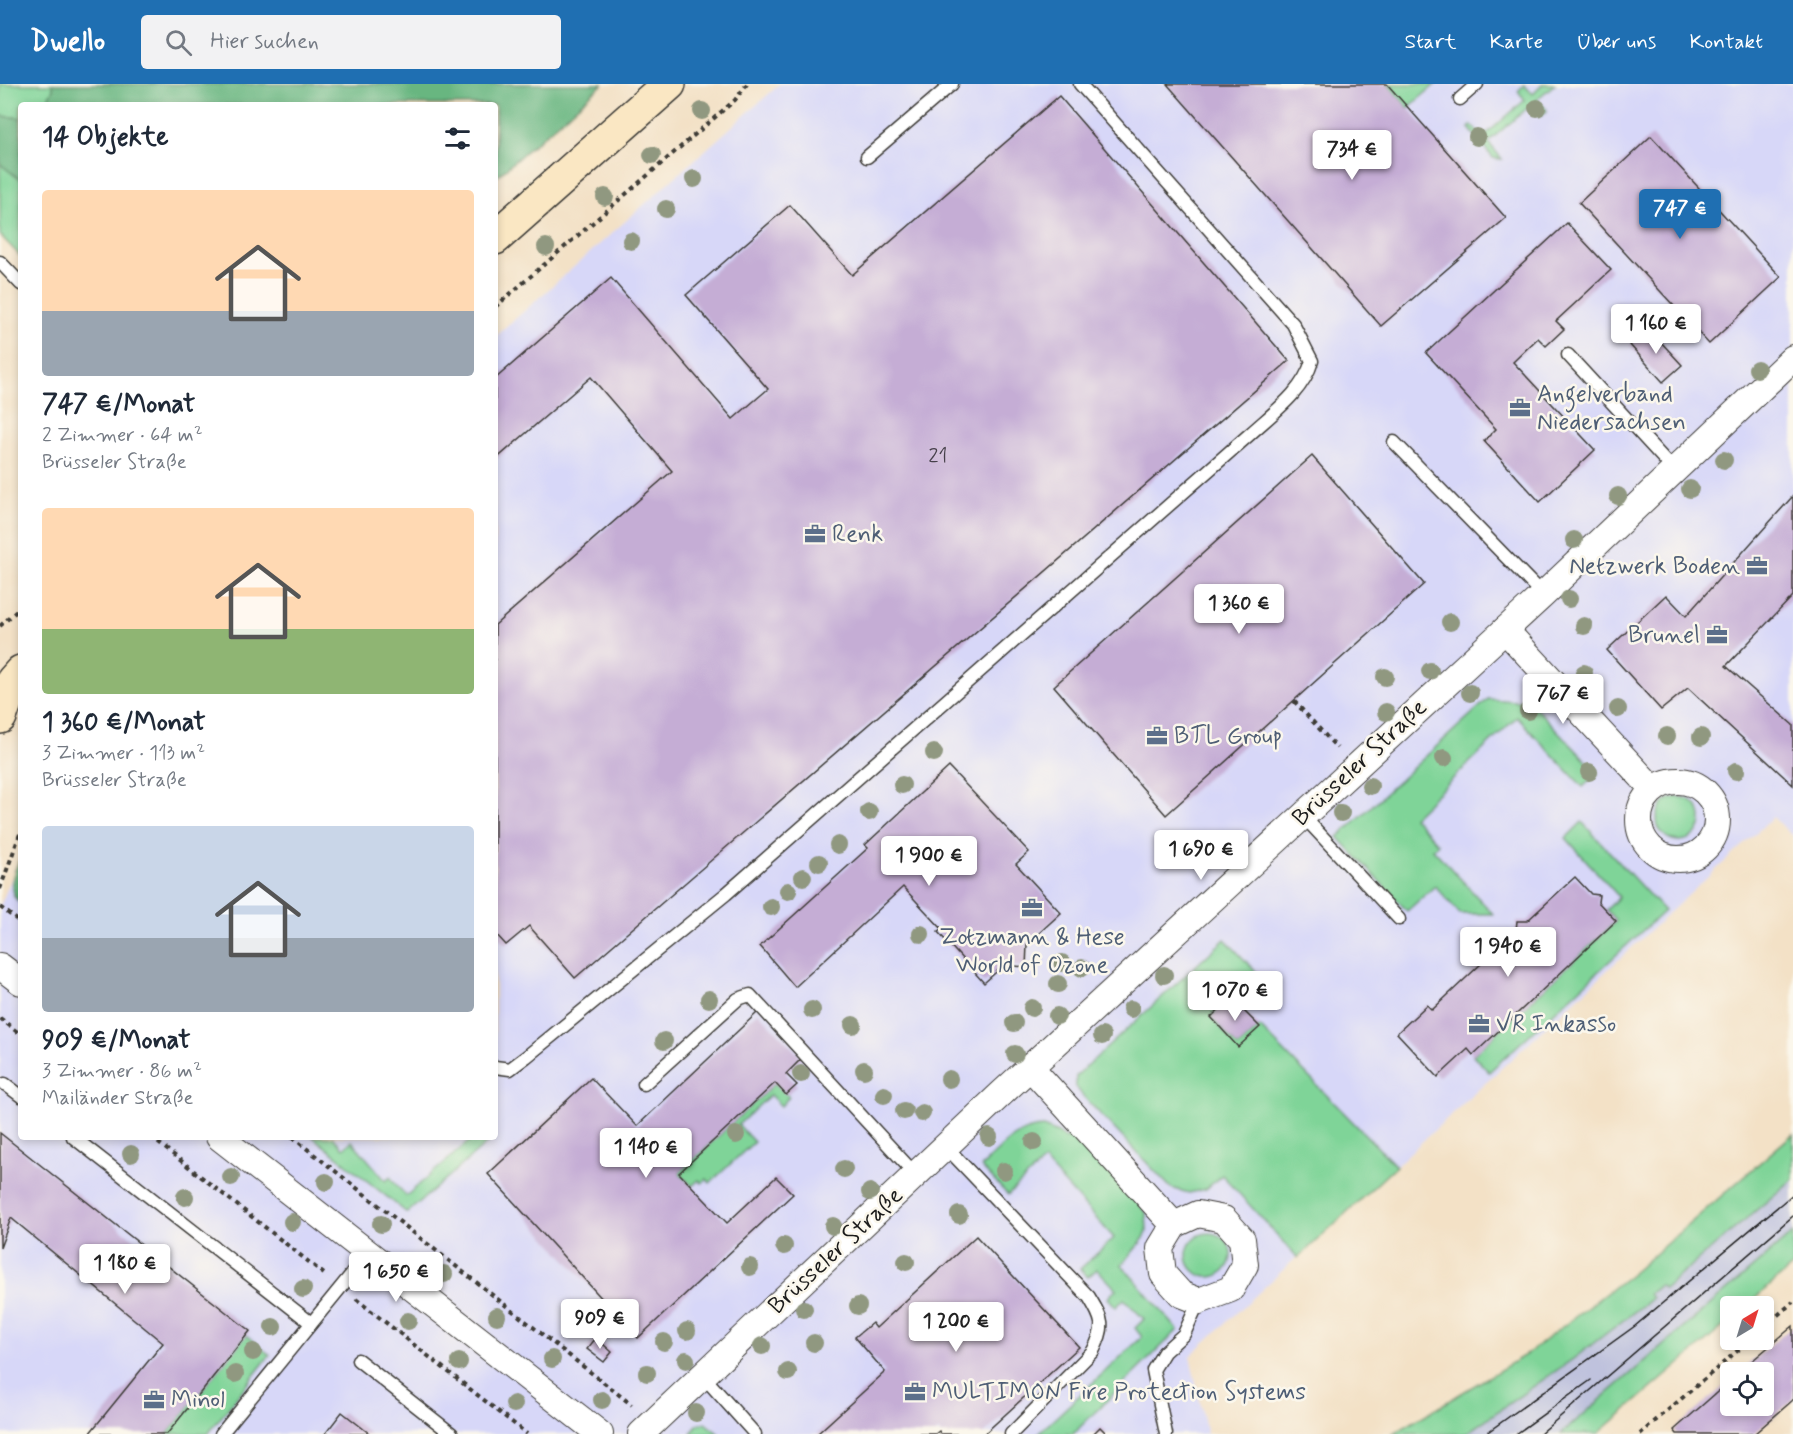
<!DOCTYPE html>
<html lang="de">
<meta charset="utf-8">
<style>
:root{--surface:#fff;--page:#f2f2f3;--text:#1f2937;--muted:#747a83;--accent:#1f6fb2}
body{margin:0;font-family:Mynerve,sans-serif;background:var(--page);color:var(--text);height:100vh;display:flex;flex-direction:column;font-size:22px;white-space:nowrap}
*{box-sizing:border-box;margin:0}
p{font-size:20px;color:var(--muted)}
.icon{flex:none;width:33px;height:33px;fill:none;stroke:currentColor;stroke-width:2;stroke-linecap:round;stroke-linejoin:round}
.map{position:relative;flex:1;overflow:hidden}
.panel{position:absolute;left:18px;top:18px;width:480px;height:1038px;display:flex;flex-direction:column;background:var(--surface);border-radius:6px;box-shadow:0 3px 9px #0003}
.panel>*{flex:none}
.needle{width:39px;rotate:38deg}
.buttons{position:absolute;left:1720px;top:1212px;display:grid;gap:12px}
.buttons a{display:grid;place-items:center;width:54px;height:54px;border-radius:6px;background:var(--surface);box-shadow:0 3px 9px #0003;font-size:30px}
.price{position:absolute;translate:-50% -51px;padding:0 14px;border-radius:6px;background:#fff;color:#222;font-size:20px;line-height:39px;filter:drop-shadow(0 2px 3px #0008)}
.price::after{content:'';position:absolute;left:50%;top:36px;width:18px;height:14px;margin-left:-9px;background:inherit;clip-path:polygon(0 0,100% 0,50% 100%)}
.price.current{background:var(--accent);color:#fff}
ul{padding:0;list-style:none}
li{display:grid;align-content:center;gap:12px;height:318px;padding:0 24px}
li span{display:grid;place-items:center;height:186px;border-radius:6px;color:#555}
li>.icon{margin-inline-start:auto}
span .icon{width:108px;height:108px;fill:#fffc;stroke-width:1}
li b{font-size:26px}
h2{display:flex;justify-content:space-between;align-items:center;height:72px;padding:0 24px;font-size:26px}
header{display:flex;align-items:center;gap:36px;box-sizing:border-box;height:84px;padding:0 30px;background:var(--accent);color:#fff}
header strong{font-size:28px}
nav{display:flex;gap:33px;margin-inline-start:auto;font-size:21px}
.search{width:420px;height:54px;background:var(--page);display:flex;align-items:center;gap:15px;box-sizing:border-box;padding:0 21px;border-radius:6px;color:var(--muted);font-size:22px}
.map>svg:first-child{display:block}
.built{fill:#d7d7f8}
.industrial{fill:#bfc2dd}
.green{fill:#7fd498;stroke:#4e785a;stroke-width:1.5}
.forest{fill:#67b680;stroke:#42694e;stroke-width:1.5}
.building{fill:#c5add5}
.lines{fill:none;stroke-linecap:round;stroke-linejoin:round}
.service-casing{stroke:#3c3a36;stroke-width:15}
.minor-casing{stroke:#3c3a36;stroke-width:28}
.secondary-casing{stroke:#3c3a36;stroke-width:36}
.path{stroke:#3c3a36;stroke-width:4;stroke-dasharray:4.5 4.5;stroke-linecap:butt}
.service{stroke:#fff;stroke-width:12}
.minor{stroke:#fff;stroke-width:26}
.secondary{stroke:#fae7c3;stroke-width:33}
.tram{stroke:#1c1c1c;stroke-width:1.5}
.tree{fill:#909880}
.labels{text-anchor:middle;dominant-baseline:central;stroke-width:5;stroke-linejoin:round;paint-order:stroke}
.number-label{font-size:21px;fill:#46404a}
.service-label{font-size:24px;fill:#4e5e75;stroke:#fbf7ec;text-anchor:start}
.street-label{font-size:24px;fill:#1c1c1c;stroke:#fbf7ec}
</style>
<header>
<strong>Dwello</strong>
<div class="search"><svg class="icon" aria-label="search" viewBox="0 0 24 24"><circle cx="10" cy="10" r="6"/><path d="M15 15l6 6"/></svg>Hier suchen</div>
<nav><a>Start</a><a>Karte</a><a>Über uns</a><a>Kontakt</a></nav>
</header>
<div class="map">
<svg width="1793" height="1350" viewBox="0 0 1793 1350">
<rect width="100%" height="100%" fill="#fbf7ec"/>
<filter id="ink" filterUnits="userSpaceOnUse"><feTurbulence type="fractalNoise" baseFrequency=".0167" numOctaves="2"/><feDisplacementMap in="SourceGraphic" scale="12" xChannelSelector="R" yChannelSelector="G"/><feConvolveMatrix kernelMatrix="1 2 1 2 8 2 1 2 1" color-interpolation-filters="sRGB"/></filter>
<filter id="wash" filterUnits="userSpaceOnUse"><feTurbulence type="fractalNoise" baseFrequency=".008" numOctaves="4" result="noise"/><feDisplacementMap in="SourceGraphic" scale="24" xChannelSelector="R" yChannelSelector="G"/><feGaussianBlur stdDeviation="1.35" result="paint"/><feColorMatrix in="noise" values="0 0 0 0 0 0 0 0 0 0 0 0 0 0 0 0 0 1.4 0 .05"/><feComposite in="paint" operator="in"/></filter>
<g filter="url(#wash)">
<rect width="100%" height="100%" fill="#f3e1c6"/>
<polygon class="built" points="780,0 1793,0 1793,753 1773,733 1190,1272 1207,1350 0,1350 0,822 21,772 21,1053 495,1053 495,253"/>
<polygon class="industrial" points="1793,1095 1793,1149 1561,1350 1465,1350 1628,1233 1652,1214 1649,1210 1661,1200 1664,1205"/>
<g class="green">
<polygon points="0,0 53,0 53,5 45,21 21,21 21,34 0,32"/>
<polygon points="1387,0 1436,0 1408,24"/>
<polygon points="1543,0 1555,0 1537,15 1547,26 1541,32 1531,21 1488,58 1502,75 1493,74 1469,44 1472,41 1483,53 1525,16 1518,7 1524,1 1533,10"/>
<polygon points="0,80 21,96 21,173 0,151"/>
<polygon points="1488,615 1530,618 1598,689 1583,703 1517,633 1413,733 1438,760 1433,765 1493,830 1460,830 1435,802 1407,827 1338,753"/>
<circle cx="1679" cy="735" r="22"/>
<polygon points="1582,738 1664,827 1489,988 1473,971 1616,837 1606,826 1619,813 1566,754"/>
<polygon points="1225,855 1257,889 1211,933 1238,963 1260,943 1396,1082 1298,1174 1222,1091 1206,1105 1189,1109 1171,1104 1083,1012 1076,1003 1076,992"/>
<polygon points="775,999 789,1013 781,1022 770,1011 738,1041 754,1058 710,1099 707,1095 702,1099 699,1096 692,1102 679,1089"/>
<path d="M1043 1043 1058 1049 1066 1055 1073 1048 1146 1128 1147 1147 1144 1154 1122 1181 1178 1246 1073 1350H1038L1142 1253 1135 1244 1144 1235 1124 1215 1116 1223 1108 1214 1116 1205 1097 1185 1088 1193 1080 1185 1114 1154 1044 1077 1008 1111 981 1083C1000 1065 1015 1044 1043 1043Z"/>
<polygon points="1793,1050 1793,1095 1664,1205 1660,1201 1649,1210 1652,1214 1573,1275 1465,1350 1393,1350 1527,1270 1636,1186"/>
<polygon points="313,1053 333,1053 343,1064 352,1057 386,1097 390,1093 406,1112 474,1053 494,1053 407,1129"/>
<polygon points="1793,1149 1793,1182 1746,1222 1731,1222 1731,1236 1598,1350 1561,1350"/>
<circle cx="1209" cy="1171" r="22"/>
<polygon points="246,1251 270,1271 208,1350 167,1350"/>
<polygon points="705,1339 719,1350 691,1350 698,1340"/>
</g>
<g class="forest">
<polygon points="53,0 603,0 495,94 495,21 45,21 53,5"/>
<polygon points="0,32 21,34 21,96 0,80"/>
<path d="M21 772V820C5 807 14 787 21 772Z"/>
</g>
<g id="blocks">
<g class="building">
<polygon points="1167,0 1387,0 1506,134 1381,242"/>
<polygon points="1059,12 1289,277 575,894 529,842 506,861 495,849 495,541 672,387 591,293 495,376 495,295 611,194 733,335 768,305 686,211 790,121 852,191"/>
<polygon points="1651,52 1781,193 1709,260 1579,119"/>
<polygon points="1567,139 1611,186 1556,237 1564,245 1546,262 1538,254 1513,278 1595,366 1540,418 1484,357 1496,345 1426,269"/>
<polygon points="1648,244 1682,281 1663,298 1630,261"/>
<polygon points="1312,372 1424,500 1166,731 1054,602"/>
<polygon points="1793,412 1793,512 1726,582 1793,641 1793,701 1688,604 1661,626 1607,566 1666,511 1686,532"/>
<polygon points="949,683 1029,768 1016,780 1061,829 1027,860 1026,883 1004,881 984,899 938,848 942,845 903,803 795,903 760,862 868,764 865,761"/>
<polygon points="1575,793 1591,810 1599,811 1598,818 1616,837 1473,971 1468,965 1438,993 1397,949 1427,921 1432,926 1516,847 1517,837 1527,837"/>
<polygon points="1231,914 1260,943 1238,963 1211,933"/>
<polygon points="758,928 802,974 786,990 797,1001 786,1011 775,999 679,1089 727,1139 776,1093 793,1110 638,1254 488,1090 591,994 637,1042"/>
<polygon points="0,1049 250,1247 167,1350 89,1350 163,1259 11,1134 0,1164"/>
<polygon points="976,1152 1079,1263 984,1350 941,1350 939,1347 935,1350 817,1350 885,1288 855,1253 872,1239 876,1244"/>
<polygon points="1793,1242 1793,1316 1754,1350 1677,1350 1674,1346 1731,1296 1731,1322 1764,1322 1764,1288 1739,1288"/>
<polygon points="596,1254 612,1268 604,1278 587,1265"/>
<polygon points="342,1328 370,1350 325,1350"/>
<polygon points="1100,1343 1107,1350 1093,1350"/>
</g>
</g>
</g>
<g filter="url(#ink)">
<use href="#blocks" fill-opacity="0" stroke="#3c3a36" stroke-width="1.5"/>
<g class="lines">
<defs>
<g id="service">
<polyline points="1460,15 1477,0"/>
<polyline points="867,73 952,0"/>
<polyline points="0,178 21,200"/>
<polyline points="1568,271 1674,386"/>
<polyline points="1394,358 1543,511"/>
<polyline points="1303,732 1399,835"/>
<path d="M495 983 510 985 526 973 726 810 1250 350C1274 328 1303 308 1312 277L1293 240 1080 0"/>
<polyline points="5,1000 21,1012"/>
<polyline points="644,1000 738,915 750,911 916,1091"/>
<polyline points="73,1053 311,1239"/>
<path d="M946 1063 1089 1213C1103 1236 1106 1242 1093 1267L1011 1350"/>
<polyline points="358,1276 452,1350"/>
<polyline points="703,1292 755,1350"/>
<polyline points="221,1350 368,1170"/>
<polyline points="1166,1350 1153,1286 1164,1268 1184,1250 1199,1217"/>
</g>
<g id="minor">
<polyline points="1505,546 1653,705"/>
<circle cx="1678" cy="736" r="39"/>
<polyline points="0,882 21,898"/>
<polyline points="1031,984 1174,1141"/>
<polyline points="219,1053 600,1350"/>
<polygon points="1198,1130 1224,1135 1242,1155 1245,1181 1231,1205 1199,1217 1181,1210 1163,1190 1160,1164 1174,1141"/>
<polyline points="641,1350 1001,1010 1543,511 1793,274"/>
</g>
<g id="secondary">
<polyline points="495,154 669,0"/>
<polyline points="0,633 13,597 21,588"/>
</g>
</defs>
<use href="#service" class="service-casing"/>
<use href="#minor" class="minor-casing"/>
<use href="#secondary" class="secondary-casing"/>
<g class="path">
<polyline points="495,223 735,16 747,0"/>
<polyline points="0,542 21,523"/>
<polyline points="1294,617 1337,664"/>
<polyline points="0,805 21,747"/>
<polyline points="0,823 21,839"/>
<polyline points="0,934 21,951"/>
<polyline points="151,1053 324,1190"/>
<polyline points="292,1053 632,1321"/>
<polyline points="356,1215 527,1350"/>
<polyline points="1764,1243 1793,1218"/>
<polyline points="1640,1350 1750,1256"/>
</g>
<use href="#service" class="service"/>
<use href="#minor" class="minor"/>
<use href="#secondary" class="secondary"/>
<g class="tram">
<polyline points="1485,1350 1635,1242 1793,1110"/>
<polyline points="1516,1350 1591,1296"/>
<polyline points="1540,1350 1793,1132"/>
</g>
</g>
<g class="tree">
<circle cx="1537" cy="24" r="9"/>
<circle cx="702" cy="27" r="9"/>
<circle cx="1477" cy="53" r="9"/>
<circle cx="652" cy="71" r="9"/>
<circle cx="694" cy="95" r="9"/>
<circle cx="605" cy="113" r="9"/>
<circle cx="666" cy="125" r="9"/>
<circle cx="631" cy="157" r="9"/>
<circle cx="546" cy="163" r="9"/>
<circle cx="1757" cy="285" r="9"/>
<circle cx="1724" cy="376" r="9"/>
<circle cx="1690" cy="405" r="9"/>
<circle cx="1618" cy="412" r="9"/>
<circle cx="1574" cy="456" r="9"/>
<circle cx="1569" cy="515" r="9"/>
<circle cx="1450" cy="538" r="9"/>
<circle cx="1584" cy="542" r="9"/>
<circle cx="1430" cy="587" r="9"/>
<circle cx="1584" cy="589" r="9"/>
<circle cx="1385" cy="593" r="9"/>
<circle cx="1470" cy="609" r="9"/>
<circle cx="1618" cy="625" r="9"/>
<circle cx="1528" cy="627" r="9"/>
<circle cx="1386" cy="628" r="9"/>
<circle cx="1667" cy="652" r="9"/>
<circle cx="1701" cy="653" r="9"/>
<circle cx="934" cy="669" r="9"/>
<circle cx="1444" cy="674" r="9"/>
<circle cx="1736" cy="687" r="9"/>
<circle cx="1589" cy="688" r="9"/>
<circle cx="902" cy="701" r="9"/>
<circle cx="1370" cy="702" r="9"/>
<circle cx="869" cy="728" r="9"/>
<circle cx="1341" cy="729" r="9"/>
<circle cx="838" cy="761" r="9"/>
<circle cx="819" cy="779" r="9"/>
<circle cx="803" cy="793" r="9"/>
<circle cx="788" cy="807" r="9"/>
<circle cx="771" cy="823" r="9"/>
<circle cx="921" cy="850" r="9"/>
<circle cx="1062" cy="879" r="9"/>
<circle cx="1082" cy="884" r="9"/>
<circle cx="1164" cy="891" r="9"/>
<circle cx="1058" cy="900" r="9"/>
<circle cx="709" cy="915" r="9"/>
<circle cx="1032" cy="924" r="9"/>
<circle cx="1131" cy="925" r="9"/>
<circle cx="812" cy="926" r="9"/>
<circle cx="1057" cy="932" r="9"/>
<circle cx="1014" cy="939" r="9"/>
<circle cx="853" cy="941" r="9"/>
<circle cx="1102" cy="952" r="9"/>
<circle cx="664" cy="957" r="9"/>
<circle cx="1015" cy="970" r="9"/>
<circle cx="864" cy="986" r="9"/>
<circle cx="801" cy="990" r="9"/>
<circle cx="949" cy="995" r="9"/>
<circle cx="884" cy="1011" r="9"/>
<circle cx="904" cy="1027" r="9"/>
<circle cx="922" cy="1029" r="9"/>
<circle cx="736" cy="1051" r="9"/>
<circle cx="989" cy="1053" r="9"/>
<circle cx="1034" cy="1058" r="9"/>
<circle cx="131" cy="1070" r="9"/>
<circle cx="844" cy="1085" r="9"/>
<circle cx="1004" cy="1087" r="9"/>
<circle cx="231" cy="1093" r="9"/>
<circle cx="326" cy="1098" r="9"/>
<circle cx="870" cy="1108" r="9"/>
<circle cx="185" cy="1113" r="9"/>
<circle cx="959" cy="1131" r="9"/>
<circle cx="292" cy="1138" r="9"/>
<circle cx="381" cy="1140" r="9"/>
<circle cx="833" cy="1142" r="9"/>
<circle cx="784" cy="1162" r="9"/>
<circle cx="906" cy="1178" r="9"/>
<circle cx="750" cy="1183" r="9"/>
<circle cx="444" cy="1190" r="9"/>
<circle cx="303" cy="1205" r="9"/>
<circle cx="858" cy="1222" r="9"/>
<circle cx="804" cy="1225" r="9"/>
<circle cx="497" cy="1232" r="9"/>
<circle cx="408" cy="1237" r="9"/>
<circle cx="273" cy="1243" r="9"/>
<circle cx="687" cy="1247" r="9"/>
<circle cx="664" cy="1258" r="9"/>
<circle cx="814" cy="1259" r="9"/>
<circle cx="762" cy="1262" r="9"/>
<circle cx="253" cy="1268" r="9"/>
<circle cx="552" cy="1275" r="9"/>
<circle cx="686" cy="1276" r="9"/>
<circle cx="459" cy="1278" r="9"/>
<circle cx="788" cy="1288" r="9"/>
<circle cx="647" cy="1289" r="9"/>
<circle cx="235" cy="1290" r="9"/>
<circle cx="602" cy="1316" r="9"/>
<circle cx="514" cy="1320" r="9"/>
<circle cx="696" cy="1329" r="9"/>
</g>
</g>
<defs>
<symbol id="office-bare" viewBox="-9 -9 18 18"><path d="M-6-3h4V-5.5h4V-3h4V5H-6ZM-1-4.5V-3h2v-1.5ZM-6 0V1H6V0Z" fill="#5c6f8a" stroke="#fbf7ec" stroke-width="2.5" paint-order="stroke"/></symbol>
</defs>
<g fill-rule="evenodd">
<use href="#office-bare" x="1505" y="309" width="30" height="30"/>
<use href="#office-bare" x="800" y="435" width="30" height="30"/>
<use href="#office-bare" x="1742" y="467" width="30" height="30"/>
<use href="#office-bare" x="1702" y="536" width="30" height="30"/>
<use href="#office-bare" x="1142" y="637" width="30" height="30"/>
<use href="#office-bare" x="1017" y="809" width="30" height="30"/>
<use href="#office-bare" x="1464" y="925" width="30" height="30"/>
<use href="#office-bare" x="900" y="1293" width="30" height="30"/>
<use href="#office-bare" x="139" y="1301" width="30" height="30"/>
</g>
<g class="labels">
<g class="number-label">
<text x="938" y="372">21</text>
</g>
<g class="service-label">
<text x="1537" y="310">Angelverband<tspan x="1537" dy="28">Niedersachsen</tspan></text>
<text x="832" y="450">Renk</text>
<text x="1740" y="482" text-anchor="end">Netzwerk Boden</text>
<text x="1700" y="551" text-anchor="end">Brunel</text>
<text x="1174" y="652">BTL Group</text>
<text x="1032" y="853" text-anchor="middle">Zotzmann &amp; Hese<tspan x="1032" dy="28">World of Ozone</tspan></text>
<text x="1496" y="940">VR Inkasso</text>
<text x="932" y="1308">MULTIMON Fire Protection Systems</text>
<text x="171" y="1316">Minol</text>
</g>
<g class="street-label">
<text transform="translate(1360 679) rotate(-43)">Brüsseler Straße</text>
<text transform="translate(836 1167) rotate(-43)">Brüsseler Straße</text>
</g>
</g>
</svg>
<div class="buttons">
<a><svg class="needle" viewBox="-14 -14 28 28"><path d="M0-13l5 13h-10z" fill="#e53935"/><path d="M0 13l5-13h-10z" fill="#747a83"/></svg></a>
<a><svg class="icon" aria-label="locate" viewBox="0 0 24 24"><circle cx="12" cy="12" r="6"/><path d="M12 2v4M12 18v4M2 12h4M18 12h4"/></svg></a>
</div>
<b class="price" style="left:1352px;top:97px">734 €</b>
<b class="price current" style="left:1680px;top:156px">747 €</b>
<b class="price" style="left:1656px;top:271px">1 160 €</b>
<b class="price" style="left:1239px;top:551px">1 360 €</b>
<b class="price" style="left:1563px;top:641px">767 €</b>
<b class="price" style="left:1201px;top:797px">1 690 €</b>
<b class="price" style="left:929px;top:803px">1 900 €</b>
<b class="price" style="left:1508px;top:894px">1 940 €</b>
<b class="price" style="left:1235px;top:938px">1 070 €</b>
<b class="price" style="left:646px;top:1095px">1 140 €</b>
<b class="price" style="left:125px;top:1211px">1 180 €</b>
<b class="price" style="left:396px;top:1219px">1 650 €</b>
<b class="price" style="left:600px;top:1266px">909 €</b>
<b class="price" style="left:956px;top:1269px">1 200 €</b>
<section class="panel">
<h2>14 Objekte<svg class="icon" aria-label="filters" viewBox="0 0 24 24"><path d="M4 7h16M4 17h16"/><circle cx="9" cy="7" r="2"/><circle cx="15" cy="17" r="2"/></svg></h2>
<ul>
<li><span style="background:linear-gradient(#ffd9b3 65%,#9aa5b1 0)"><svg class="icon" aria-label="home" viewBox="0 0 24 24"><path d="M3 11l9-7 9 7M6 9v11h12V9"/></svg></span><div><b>747 €/Monat</b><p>2 Zimmer · 64 m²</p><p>Brüsseler Straße</p></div></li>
<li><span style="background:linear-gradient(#ffd9b3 65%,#8fb573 0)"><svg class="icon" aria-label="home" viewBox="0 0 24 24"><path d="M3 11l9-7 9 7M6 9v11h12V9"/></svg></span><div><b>1 360 €/Monat</b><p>3 Zimmer · 113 m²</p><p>Brüsseler Straße</p></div></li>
<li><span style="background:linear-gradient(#c9d6e8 60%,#9aa5b1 0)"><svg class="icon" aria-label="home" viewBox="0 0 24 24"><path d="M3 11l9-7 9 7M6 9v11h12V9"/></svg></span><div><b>909 €/Monat</b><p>3 Zimmer · 86 m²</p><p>Mailänder Straße</p></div></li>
</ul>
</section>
</div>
